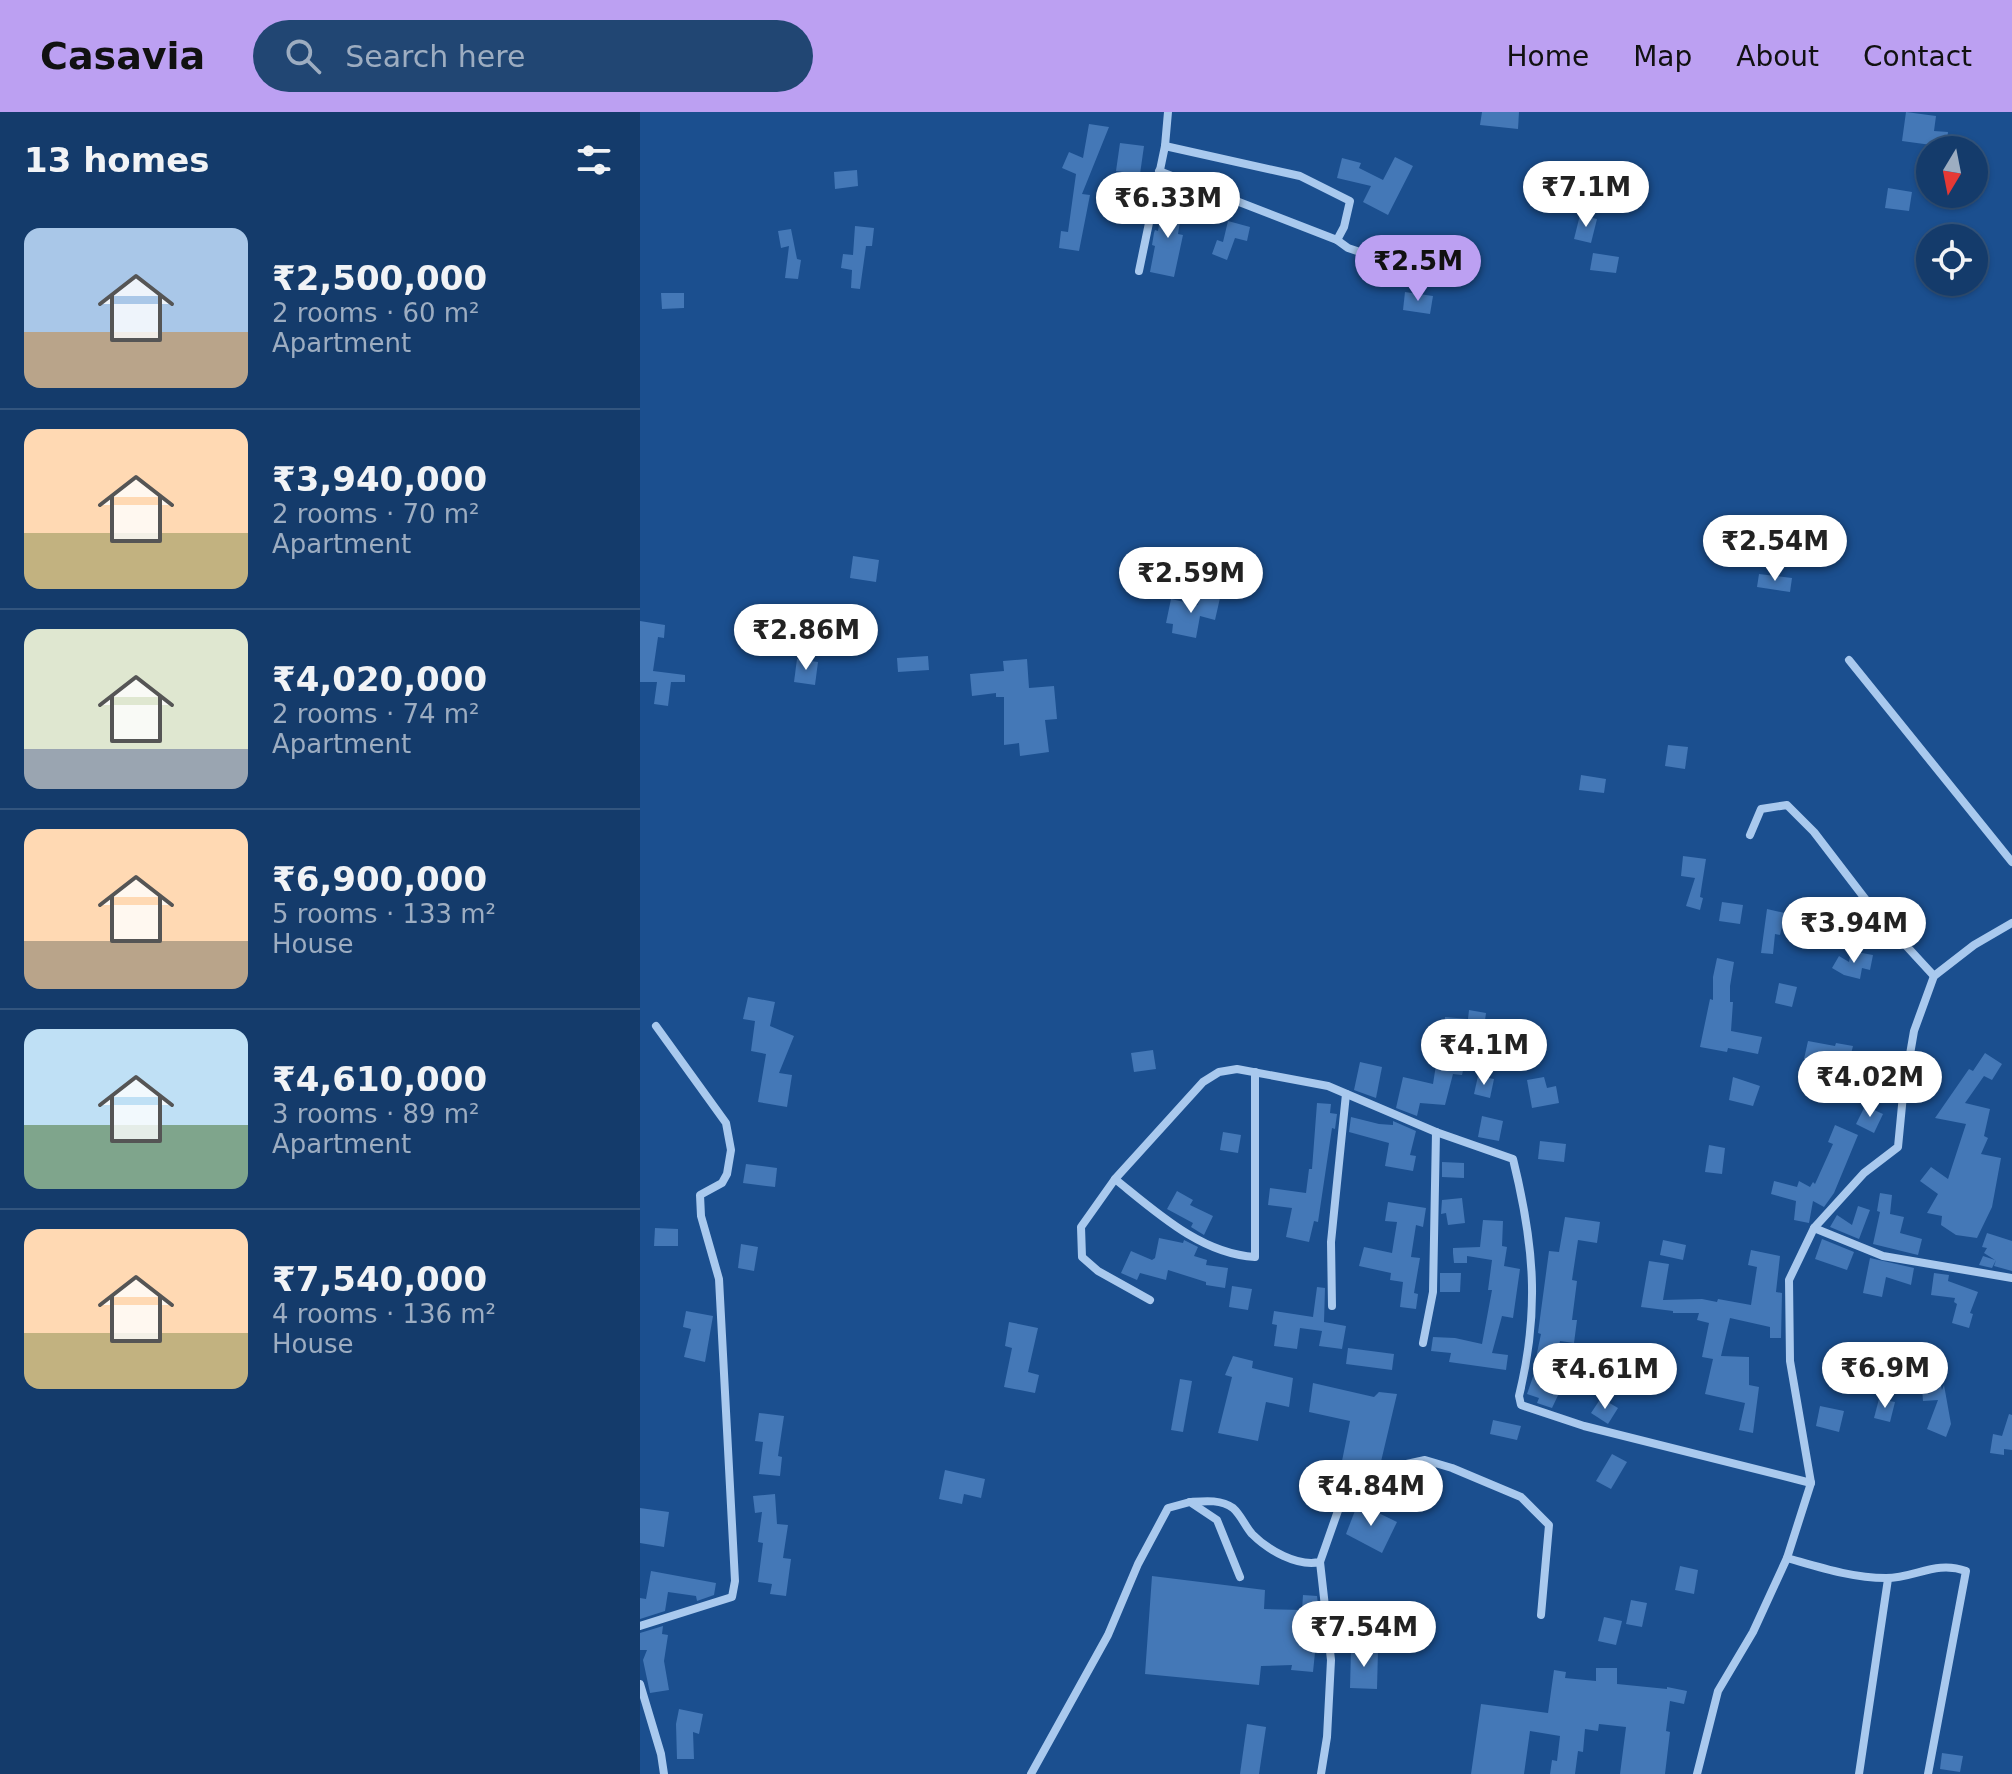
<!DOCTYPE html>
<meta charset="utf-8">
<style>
:root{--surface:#143b6b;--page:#214673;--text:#f1f3f6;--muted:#9dadc1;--line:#33557e;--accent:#bca0f2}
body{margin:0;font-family:"DejaVu Sans",sans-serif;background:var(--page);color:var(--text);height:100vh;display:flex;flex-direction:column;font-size:30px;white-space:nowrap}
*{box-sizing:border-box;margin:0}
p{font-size:26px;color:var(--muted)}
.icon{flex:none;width:44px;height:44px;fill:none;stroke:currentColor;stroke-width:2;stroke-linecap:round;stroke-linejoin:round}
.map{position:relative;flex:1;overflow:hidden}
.sheet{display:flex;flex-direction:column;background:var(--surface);width:640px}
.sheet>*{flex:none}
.needle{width:52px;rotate:190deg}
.buttons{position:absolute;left:1276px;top:24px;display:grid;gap:16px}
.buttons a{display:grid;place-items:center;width:72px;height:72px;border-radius:50%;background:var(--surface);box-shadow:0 2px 6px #0004,0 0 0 2px var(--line);font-size:40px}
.price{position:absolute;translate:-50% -68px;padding:0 18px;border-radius:28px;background:#fff;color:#222;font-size:26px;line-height:52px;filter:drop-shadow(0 2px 4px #0008)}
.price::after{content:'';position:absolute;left:50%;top:48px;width:24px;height:18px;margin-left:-12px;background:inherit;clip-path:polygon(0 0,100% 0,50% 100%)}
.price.current{background:var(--accent);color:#111}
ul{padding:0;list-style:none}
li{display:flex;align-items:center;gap:24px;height:200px;padding:0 24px}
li+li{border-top:2px solid var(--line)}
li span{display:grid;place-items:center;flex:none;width:224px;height:160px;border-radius:16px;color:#555}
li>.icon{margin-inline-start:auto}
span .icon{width:96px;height:96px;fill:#fffc;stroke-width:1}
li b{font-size:34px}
h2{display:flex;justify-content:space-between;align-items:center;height:96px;padding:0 24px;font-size:34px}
header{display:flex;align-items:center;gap:48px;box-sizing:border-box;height:112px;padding:0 40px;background:var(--accent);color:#111}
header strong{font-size:38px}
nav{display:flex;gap:44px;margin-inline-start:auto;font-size:28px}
.search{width:560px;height:72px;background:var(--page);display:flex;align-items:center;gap:20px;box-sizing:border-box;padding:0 28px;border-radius:44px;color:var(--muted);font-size:30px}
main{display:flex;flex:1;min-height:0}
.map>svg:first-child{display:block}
.building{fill:#4478b7}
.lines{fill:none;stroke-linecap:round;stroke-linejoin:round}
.street{stroke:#a9c9ee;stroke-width:8}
</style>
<header>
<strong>Casavia</strong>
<div class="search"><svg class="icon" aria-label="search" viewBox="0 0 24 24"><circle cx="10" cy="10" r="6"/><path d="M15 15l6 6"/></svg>Search here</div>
<nav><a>Home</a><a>Map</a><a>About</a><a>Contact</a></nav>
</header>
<main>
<section class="sheet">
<h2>13 homes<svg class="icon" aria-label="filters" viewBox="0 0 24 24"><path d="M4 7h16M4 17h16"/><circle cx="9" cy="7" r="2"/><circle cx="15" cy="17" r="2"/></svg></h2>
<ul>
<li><span style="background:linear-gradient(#a9c7e8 65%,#b9a48a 0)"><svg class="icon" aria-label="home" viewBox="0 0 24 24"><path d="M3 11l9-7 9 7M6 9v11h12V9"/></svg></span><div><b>₹2,500,000</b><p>2 rooms · 60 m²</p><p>Apartment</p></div></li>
<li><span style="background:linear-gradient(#ffd9b3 65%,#c2b280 0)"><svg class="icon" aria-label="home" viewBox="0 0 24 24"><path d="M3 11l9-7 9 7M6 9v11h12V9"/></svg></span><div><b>₹3,940,000</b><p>2 rooms · 70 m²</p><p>Apartment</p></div></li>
<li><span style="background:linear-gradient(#dfe7d0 75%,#9aa5b1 0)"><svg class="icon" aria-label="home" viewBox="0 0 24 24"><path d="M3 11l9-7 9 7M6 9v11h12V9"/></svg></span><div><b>₹4,020,000</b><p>2 rooms · 74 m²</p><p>Apartment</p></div></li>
<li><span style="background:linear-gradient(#ffd9b3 70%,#b9a48a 0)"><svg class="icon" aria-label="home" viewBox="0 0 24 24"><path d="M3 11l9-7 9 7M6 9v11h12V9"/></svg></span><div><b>₹6,900,000</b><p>5 rooms · 133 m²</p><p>House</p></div></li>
<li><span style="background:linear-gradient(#bfe0f5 60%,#7fa58c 0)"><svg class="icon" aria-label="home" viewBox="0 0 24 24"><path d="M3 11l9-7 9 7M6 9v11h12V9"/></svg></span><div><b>₹4,610,000</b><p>3 rooms · 89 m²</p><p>Apartment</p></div></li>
<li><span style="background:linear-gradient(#ffd9b3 65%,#c2b280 0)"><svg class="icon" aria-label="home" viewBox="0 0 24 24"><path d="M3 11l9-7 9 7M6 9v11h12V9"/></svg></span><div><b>₹7,540,000</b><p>4 rooms · 136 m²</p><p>House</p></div></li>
</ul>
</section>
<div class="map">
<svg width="1372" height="1662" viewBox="0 0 1372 1662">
<rect width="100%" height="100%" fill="#1b4f8f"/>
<g class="building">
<polygon points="842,0 879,0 878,17 840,13"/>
<polygon points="1266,0 1296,4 1294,19 1308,20 1306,35 1262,29"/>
<polygon points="449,12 469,15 442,82 450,83 439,139 419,136 421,119 428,120 436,62 422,56 429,40 443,46"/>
<polygon points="480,31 504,34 500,62 476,59"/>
<polygon points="755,45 773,54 748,103 723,90 731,74 697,66 702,46 721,51 719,56 743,68"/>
<polygon points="217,58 218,74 195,77 194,60"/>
<polygon points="965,66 998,70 995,97 970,94 971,83 963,82"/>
<polygon points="1248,76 1272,80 1269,99 1245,96"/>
<polygon points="523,88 543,91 538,122 543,123 534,165 510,160 515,134 512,133 514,121 515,118 518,119"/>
<polygon points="940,103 957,107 951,131 934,127"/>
<polygon points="588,109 610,115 607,129 595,126 587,148 572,142 577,128 583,130"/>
<polygon points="215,114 234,116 232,134 226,134 220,177 211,176 212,158 201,156 203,142 213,143"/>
<polygon points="151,117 157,147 161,148 158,167 145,166 149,134 141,136 138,119"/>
<polygon points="953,141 979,145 976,161 950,158"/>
<polygon points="765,180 793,184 790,202 763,198"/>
<polygon points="21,181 44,181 44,196 22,197"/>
<polygon points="213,444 239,448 236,470 210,466"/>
<polygon points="1119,462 1152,466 1150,480 1117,475"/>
<polygon points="560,482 580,486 575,508 560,504 556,526 532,521 533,512 526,511 531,487 558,493"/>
<polygon points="0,509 25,513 24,526 18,525 13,559 45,563 45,570 31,570 28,594 14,592 17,570 0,570"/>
<polygon points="288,544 289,558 258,560 257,546"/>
<polygon points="157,547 178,550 175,573 154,570"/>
<polygon points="387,547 389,576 414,574 417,607 405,608 409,640 380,644 379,631 364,633 364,585 356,585 356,581 332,584 330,562 364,559 363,549"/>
<polygon points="1028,633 1048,635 1045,657 1025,654"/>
<polygon points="941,663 966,667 964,681 939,678"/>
<polygon points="1043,744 1066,747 1060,785 1063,786 1060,798 1046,794 1055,766 1041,764"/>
<polygon points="1169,787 1203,793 1200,809 1166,802"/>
<polygon points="1082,790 1103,793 1100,812 1079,809"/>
<polygon points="1127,797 1145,801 1140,823 1135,822 1133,842 1121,841"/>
<polygon points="1228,804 1239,822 1211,839 1214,825 1208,816"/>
<polygon points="1211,839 1233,843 1230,858 1222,856 1220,867 1204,863 1192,856 1199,844 1209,850"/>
<polygon points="1077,846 1094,850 1090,874 1090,890 1093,890 1091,919 1122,925 1118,942 1088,936 1087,940 1060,935 1070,887 1073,888 1073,865"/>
<polygon points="1139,871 1157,875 1152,895 1135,891"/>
<polygon points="108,885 135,890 130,914 154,924 139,961 152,963 147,995 118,990 126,942 111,939 115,909 103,907"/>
<polygon points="829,898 846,901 843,923 821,919 818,943 826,945 822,963 813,962 805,993 780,991 777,1004 756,996 763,965 793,972 798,940 802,941 805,905 828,907"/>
<polygon points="1168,929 1195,934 1196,931 1213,934 1206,962 1190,959 1191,952 1164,947"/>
<polygon points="513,938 516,957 494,960 491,941"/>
<polygon points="1345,941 1362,952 1352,968 1344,964 1325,991 1350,997 1344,1024 1348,1026 1341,1042 1361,1046 1352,1095 1337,1126 1316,1123 1301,1113 1302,1104 1287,1101 1298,1082 1280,1069 1291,1055 1308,1067 1326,1012 1295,1006 1329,957 1333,959"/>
<polygon points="720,950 742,955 736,986 714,978"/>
<polygon points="838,964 854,967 850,986 834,982"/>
<polygon points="904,965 907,976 916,974 919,991 892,996 887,968"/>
<polygon points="1093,965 1120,974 1113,994 1089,988"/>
<polygon points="677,991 691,992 690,1001 697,1002 695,1017 692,1016 678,1110 674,1109 669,1130 646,1125 652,1096 628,1093 630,1076 666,1081 669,1057 672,1057"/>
<polygon points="1225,994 1243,1002 1234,1021 1216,1012"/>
<polygon points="842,1004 863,1009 859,1029 838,1025"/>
<polygon points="711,1005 739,1012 753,1013 753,1009 776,1019 770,1043 776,1044 773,1059 745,1054 749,1031 709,1020"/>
<polygon points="1195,1013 1218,1023 1194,1081 1184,1095 1173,1089 1169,1111 1154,1108 1156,1089 1131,1082 1134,1069 1157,1075 1159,1069 1170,1075 1173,1070 1175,1072 1193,1032 1188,1030"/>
<polygon points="583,1020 601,1023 598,1041 580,1038"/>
<polygon points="900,1029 926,1032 924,1050 898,1047"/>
<polygon points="1069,1033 1085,1036 1082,1062 1065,1060"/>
<polygon points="802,1050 824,1051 824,1066 802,1065"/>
<polygon points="106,1052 137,1056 135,1075 103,1071"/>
<polygon points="537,1079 553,1088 550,1093 573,1104 564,1123 551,1115 553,1111 527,1097"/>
<polygon points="1240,1081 1252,1083 1250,1102 1264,1105 1260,1121 1282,1127 1278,1143 1233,1132 1240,1100 1237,1099"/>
<polygon points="822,1086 825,1111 808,1113 806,1101 801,1102 802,1088"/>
<polygon points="748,1090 786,1096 783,1115 776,1113 771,1145 780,1146 774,1181 778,1182 776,1197 760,1195 763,1170 750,1168 751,1161 719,1154 724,1135 752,1141 757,1110 745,1109"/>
<polygon points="1218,1094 1230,1098 1219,1127 1190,1115 1197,1103 1212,1113"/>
<polygon points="925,1105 960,1110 957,1131 938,1128 932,1168 937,1169 932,1208 937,1208 934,1231 920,1229 915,1254 925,1255 922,1275 912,1296 897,1291 899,1286 887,1282 896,1256 894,1255 901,1222 898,1221 909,1139 919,1140"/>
<polygon points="843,1108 863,1109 862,1134 867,1135 864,1154 880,1157 873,1206 862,1204 852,1241 868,1243 866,1258 809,1250 811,1241 791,1239 793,1225 815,1226 842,1232 852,1178 848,1178 852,1148 827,1144 827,1151 814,1151 813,1141 813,1136 840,1135"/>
<polygon points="15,1116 38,1117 38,1134 14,1134"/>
<polygon points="1347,1121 1372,1129 1372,1159 1354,1154 1356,1148 1352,1156 1339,1153 1343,1144 1355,1148 1344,1141 1347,1136 1342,1135"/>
<polygon points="519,1126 543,1131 544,1128 558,1135 554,1144 567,1148 566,1153 588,1156 585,1176 566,1173 566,1170 528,1158 526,1168 500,1161 497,1168 481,1161 491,1139 512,1148 515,1146"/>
<polygon points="1182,1127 1214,1140 1207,1158 1175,1147"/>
<polygon points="1023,1128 1046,1133 1043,1148 1020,1143"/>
<polygon points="101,1132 118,1135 114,1159 98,1156"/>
<polygon points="1111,1138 1140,1144 1136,1180 1142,1181 1141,1226 1130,1226 1130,1215 1090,1206 1081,1244 1109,1245 1109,1273 1119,1275 1113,1321 1099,1318 1105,1291 1065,1282 1073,1247 1062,1245 1069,1211 1057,1208 1059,1201 1033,1201 1033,1199 1001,1195 1009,1149 1029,1152 1023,1188 1062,1187 1077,1190 1078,1187 1111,1193 1117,1155 1108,1153"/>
<polygon points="1230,1146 1274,1156 1271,1173 1246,1165 1242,1185 1223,1181"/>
<polygon points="800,1161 821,1161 820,1180 800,1180"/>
<polygon points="1294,1161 1309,1163 1308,1169 1338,1180 1330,1201 1333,1202 1329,1216 1312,1211 1317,1192 1314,1190 1315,1186 1291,1183"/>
<polygon points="592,1174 612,1177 608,1198 589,1195"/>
<polygon points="677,1175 685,1176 684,1210 706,1214 702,1237 679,1234 682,1219 660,1216 657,1237 634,1234 637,1213 632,1212 634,1199 673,1205"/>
<polygon points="46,1199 73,1204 65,1250 44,1245 51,1217 43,1215"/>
<polygon points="369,1210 398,1216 388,1260 399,1263 395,1281 364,1275 372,1236 365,1234"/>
<polygon points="708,1236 754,1242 752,1258 706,1252"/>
<polygon points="593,1244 613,1249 612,1256 653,1266 649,1295 626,1290 618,1329 578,1321 592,1265 585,1263"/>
<polygon points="1295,1250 1302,1278 1304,1273 1311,1312 1306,1325 1287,1317 1298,1288 1283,1289 1282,1276 1284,1275 1279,1254"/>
<polygon points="1201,1251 1225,1257 1222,1272 1197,1267"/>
<polygon points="540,1267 552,1269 543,1320 531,1318"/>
<polygon points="673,1271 734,1285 739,1280 757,1282 739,1358 702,1349 710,1309 669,1300"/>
<polygon points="961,1286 978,1296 968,1312 951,1301"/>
<polygon points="1239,1287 1255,1290 1250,1310 1234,1306"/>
<polygon points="1180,1294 1204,1299 1199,1320 1176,1314"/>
<polygon points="119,1301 144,1304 138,1344 142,1345 140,1364 119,1362 123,1330 115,1329"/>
<polygon points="1369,1302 1372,1303 1372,1338 1364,1337 1364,1343 1350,1341 1353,1322 1362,1324"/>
<polygon points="853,1308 881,1314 877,1328 850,1322"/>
<polygon points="972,1342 987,1350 971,1377 956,1369"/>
<polygon points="305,1358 345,1367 341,1386 324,1382 322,1392 299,1387"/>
<polygon points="135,1382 137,1412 148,1413 143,1446 151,1447 146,1484 130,1482 132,1472 118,1470 123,1431 118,1430 122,1400 115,1401 113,1384"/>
<polygon points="718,1391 757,1410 742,1441 706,1422"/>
<polygon points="0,1396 29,1400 24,1435 0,1431"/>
<polygon points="1040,1454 1058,1458 1054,1482 1035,1478"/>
<polygon points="11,1459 76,1471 74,1483 57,1489 56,1484 28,1480 25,1499 0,1507 0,1486 6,1487"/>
<polygon points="512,1464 625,1478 624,1497 662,1498 663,1483 677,1484 679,1501 673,1560 651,1558 652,1553 621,1554 619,1573 505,1562"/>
<polygon points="991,1488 1007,1491 1002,1515 986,1512"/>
<polygon points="964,1505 982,1509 976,1533 958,1529"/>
<polygon points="23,1514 22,1522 28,1523 24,1549 29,1578 10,1581 3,1548 7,1538 0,1538 0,1521"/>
<polygon points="711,1538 738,1538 737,1577 710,1576"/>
<polygon points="956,1556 977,1556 977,1572 1027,1577 1027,1575 1047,1579 1044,1592 1030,1589 1026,1619 1030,1620 1025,1662 980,1662 986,1615 959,1612 958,1619 945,1617 943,1640 938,1639 935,1662 910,1662 912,1648 917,1649 920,1624 890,1619 884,1662 831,1662 841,1592 908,1601 914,1558 926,1560 925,1566 956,1569"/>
<polygon points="39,1597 63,1602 59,1622 53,1620 54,1647 37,1647 36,1612"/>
<polygon points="607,1612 626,1615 619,1662 600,1662"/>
<polygon points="1302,1641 1323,1644 1320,1660 1300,1657"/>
</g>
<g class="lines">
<g class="street">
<polyline points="525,34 660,64 710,89 704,115 697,128"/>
<polyline points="519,59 697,128 708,136 750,150"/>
<polyline points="499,159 525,34 528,0"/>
<polyline points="1209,548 1372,750"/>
<polyline points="1110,723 1121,697 1147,693 1174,720 1236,801 1294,864"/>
<path d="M475 1067C516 1100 561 1142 615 1145V960"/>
<polyline points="1174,1116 1243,1144 1372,1166"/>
<path d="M510 1188 458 1159 442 1145 441 1115 475 1067 563 970 579 960 597 957 688 974 796 1020 873 1047C894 1132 900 1198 879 1284L881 1293 944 1314 1171 1371"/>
<polyline points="692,1194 691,1130 706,982"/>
<polyline points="783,1231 793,1180 796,1020"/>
<path d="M550 1390C564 1389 581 1387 593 1396 601 1403 605 1414 612 1422 628 1438 657 1455 680 1450L700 1393 716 1382 742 1372 762 1353 785 1348 812 1356 881 1385 909 1413 901 1503"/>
<path d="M1147 1446C1179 1455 1212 1466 1246 1466 1275 1466 1296 1448 1326 1459L1288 1662"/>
<polyline points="680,1450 691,1548 687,1625 681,1662"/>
<polyline points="0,1514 92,1485 95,1469 79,1167 61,1104 60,1083 82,1071 87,1062 91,1038 86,1011 16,914"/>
<polyline points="0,1572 21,1642 24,1662"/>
<polyline points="391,1662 468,1523 498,1452 528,1396 550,1390 577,1408 600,1465"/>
<polyline points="1057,1662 1078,1579 1113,1520 1147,1446 1171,1371 1150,1249 1149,1168 1174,1116 1224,1061 1258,1035 1263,983 1274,919 1294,864 1334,833 1372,811"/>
<polyline points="1219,1662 1248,1467"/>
</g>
</g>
</svg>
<div class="buttons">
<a><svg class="needle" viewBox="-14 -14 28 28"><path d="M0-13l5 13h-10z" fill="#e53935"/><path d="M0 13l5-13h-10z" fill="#9dadc1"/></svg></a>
<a><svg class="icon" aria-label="locate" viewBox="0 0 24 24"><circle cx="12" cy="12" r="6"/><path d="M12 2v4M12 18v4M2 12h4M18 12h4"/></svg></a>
</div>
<b class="price" style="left:946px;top:117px">₹7.1M</b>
<b class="price" style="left:528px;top:128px">₹6.33M</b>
<b class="price current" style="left:778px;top:191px">₹2.5M</b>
<b class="price" style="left:1135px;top:471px">₹2.54M</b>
<b class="price" style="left:551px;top:503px">₹2.59M</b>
<b class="price" style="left:166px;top:560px">₹2.86M</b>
<b class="price" style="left:1214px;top:853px">₹3.94M</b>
<b class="price" style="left:844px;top:975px">₹4.1M</b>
<b class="price" style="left:1230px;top:1007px">₹4.02M</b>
<b class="price" style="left:1245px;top:1298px">₹6.9M</b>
<b class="price" style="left:965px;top:1299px">₹4.61M</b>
<b class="price" style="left:731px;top:1416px">₹4.84M</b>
<b class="price" style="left:724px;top:1557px">₹7.54M</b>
</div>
</main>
